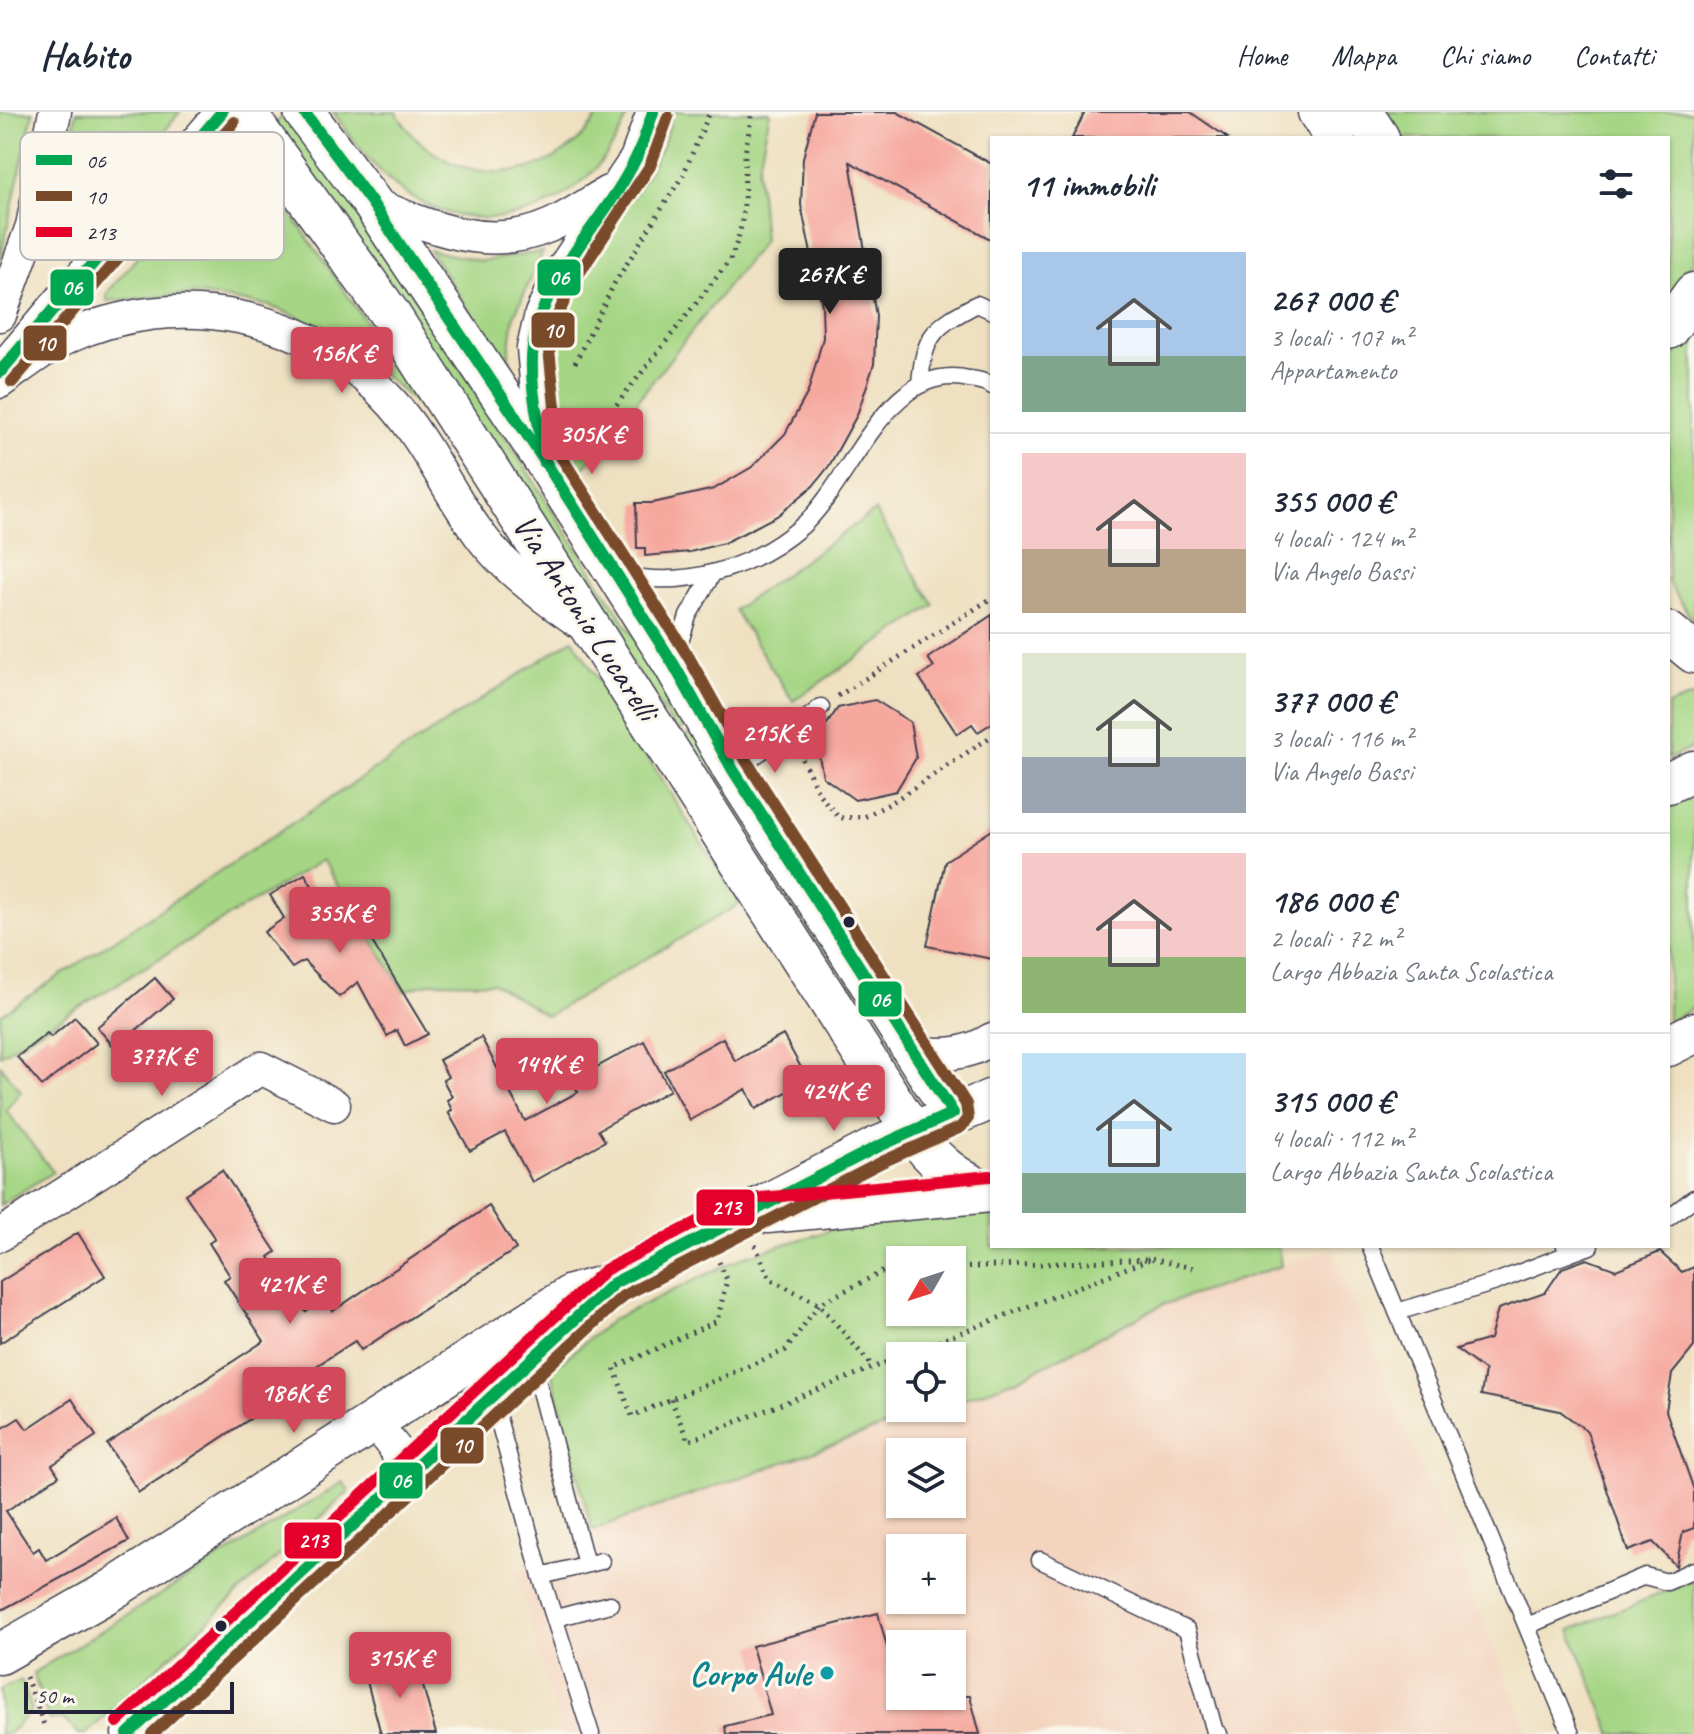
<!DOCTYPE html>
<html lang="it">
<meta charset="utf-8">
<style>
:root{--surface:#fff;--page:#f2f2f3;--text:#1f2937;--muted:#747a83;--line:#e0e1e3;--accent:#d1495b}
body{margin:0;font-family:Caveat,sans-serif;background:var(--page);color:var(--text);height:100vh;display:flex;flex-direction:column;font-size:30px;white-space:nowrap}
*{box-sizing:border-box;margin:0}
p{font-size:26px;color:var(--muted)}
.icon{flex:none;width:44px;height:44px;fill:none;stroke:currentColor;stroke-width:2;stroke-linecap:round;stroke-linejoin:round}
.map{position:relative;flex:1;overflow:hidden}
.drawer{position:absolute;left:990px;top:24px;width:680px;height:1112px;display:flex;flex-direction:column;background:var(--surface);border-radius:0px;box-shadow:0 2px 6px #0004}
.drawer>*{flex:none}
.needle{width:52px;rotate:231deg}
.tools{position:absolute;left:886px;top:1134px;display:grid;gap:16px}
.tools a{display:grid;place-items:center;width:80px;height:80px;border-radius:0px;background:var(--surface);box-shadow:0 2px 6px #0004;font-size:40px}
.scale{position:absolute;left:24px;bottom:20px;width:210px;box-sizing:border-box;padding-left:8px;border:4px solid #22223b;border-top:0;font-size:22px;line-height:28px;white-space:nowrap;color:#22223b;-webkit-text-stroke:6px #fbf7ec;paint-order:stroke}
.price{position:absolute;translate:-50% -68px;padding:0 18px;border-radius:8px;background:var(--accent);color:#fff;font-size:26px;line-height:52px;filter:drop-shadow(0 2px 4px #0008)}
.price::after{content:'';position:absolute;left:50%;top:48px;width:24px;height:18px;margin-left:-12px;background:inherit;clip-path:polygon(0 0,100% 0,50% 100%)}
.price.on{background:#222;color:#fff}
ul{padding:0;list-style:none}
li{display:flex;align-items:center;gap:24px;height:200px;padding:0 32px}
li+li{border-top:2px solid var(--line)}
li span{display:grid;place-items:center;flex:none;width:224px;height:160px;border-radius:0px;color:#555}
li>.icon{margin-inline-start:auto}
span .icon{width:96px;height:96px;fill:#fffc;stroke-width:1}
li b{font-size:34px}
h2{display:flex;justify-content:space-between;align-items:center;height:96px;padding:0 32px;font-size:34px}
header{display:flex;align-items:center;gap:48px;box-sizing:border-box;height:112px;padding:0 40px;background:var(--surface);border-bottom:2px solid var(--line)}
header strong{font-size:38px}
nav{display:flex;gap:44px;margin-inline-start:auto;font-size:28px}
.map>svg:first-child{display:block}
.built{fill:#f3d4bf;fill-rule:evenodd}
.green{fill:#a6d685;stroke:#647c60;stroke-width:2;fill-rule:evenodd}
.building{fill:#f6a89f}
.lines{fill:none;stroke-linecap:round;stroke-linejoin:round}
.service-casing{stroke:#413e4f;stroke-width:19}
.minor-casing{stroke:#413e4f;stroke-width:35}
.tertiary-casing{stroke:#413e4f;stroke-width:43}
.path{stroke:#413e4f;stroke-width:5;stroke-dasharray:2 6;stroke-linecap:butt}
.service{stroke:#fff;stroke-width:16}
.minor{stroke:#fff;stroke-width:32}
.tertiary{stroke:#fff;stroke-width:40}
.bus-1-casing{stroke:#fbf7ec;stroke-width:18}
.bus-2-casing{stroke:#fbf7ec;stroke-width:18}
.bus-3-casing{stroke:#fbf7ec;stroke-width:18}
.bus-1{stroke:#00a651;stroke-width:12}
.bus-2{stroke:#7a4b2a;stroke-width:12}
.bus-3{stroke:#e4002b;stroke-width:12}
.bus-dot{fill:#22223b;stroke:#fbf7ec;stroke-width:3}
.culture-dot{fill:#0f9aa8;stroke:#fbf7ec;stroke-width:3}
.labels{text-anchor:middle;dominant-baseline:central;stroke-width:6;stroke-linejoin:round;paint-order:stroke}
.street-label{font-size:34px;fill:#22223b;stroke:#fbf7ec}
.culture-label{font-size:34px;font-weight:bold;fill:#0d838f;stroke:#fbf7ec;text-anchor:end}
.key{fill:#fbf7ec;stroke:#bab7b7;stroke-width:2}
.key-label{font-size:22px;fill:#22223b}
.line-badge{stroke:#fbf7ec;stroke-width:3}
.badge-label{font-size:22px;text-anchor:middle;font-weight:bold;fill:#fff}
</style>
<header>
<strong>Habito</strong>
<nav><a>Home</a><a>Mappa</a><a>Chi siamo</a><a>Contatti</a></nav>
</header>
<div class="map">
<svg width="1694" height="1622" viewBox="0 0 1694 1622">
<rect width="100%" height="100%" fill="#fbf7ec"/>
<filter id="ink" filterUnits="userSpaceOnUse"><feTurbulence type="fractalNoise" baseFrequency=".0125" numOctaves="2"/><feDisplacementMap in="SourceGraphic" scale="16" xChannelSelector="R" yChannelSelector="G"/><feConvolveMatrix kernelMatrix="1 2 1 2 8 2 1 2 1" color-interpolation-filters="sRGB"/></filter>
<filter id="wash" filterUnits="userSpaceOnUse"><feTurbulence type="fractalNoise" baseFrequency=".006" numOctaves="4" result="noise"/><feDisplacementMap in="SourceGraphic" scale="32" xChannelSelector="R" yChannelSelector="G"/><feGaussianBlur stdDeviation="1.8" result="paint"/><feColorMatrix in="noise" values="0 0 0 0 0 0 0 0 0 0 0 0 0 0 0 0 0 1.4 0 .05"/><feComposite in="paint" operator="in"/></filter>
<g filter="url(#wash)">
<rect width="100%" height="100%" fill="#eee0c0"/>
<path class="built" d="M1332 1137 1529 1622H561L516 1458 597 1438 592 1418 937 1296H952V1291L1016 1268 1162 1193ZM900 1340H952V1392H900ZM900 1436H952V1488H900ZM900 1532H952V1584H900Z"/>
<g class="green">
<polygon points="0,0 33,0 0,149"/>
<path d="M76 0H180C157 27 105 106 69 104L62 92Z"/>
<path d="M333 0H396C442 80 555 80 600 0H629C598 88 502 134 417 88 381 68 356 32 333 0Z"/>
<path d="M672 0H770L758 57 764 128 577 365C532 277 536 219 593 137 608 115 626 95 640 73 654 51 669 26 672 0Z"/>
<polygon points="1382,0 1694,0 1694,148 1668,186 1668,26 1398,26"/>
<polygon points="288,1 374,122 690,611 677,620 275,11"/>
<polygon points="236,22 433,307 361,242 298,205 270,194 197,182 107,189 107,181 205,65 203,61"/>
<polygon points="429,138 481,149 543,140 514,204 507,257"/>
<polygon points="1694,214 1694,511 1668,470 1668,252"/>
<polygon points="875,399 934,493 793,589 734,498"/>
<polygon points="573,527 740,792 547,904 493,871 433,870 404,879 322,748 0,943 0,903"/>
<polygon points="1694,584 1694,635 1668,647 1668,594"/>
<polygon points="695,618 882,920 872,924 681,627"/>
<polygon points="1694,684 1694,896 1668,910 1668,696"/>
<polygon points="0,953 21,979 6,998 53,1060 0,1093"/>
<path d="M954 1100H992V1134H1278L1281 1154 1162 1193 1016 1268 952 1291V1244H900V1296H937L592 1418 551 1258 613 1207 743 1145 857 1110ZM900 1148H952V1200H900Z"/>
<polygon points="343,1370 349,1379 86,1622 79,1622 62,1606 49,1608 33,1561"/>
<polygon points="1694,1468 1694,1622 1612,1622 1570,1518"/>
<polygon points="21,1568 32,1598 8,1622 0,1622 0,1578"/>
</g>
<g id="blocks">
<g class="building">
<polygon points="815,0 897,0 992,52 992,128 850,50 876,204 874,252 857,303 829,354 813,374 777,404 724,431 690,440 645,444 645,436 637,436 636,391 653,391 714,377 752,355 785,322 808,280 823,226 822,194 801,93 803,46"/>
<polygon points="1085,0 1190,0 1228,26 1072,26"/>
<polygon points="992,503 992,611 978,620 972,612 957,622 919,565 934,555 928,546"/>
<polygon points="875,588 910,610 916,646 896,679 855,688 823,665 816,628 838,596"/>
<polygon points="992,718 992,847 927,834 945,749"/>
<polygon points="305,762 328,801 348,790 428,922 405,934 397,918 387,924 358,870 339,885 304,849 292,856 264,820 284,806 270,783"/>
<polygon points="155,866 173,887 115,936 97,915"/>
<polygon points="75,905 97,931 42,974 17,945 47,921 51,925"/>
<polygon points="783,923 808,968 756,997 746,977 690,1008 664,959 723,926 735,949"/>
<polygon points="481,925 525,1009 578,980 572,969 644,929 670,978 598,1018 605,1029 532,1070 505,1020 470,1039 448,1000 452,998 447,988 452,985 443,968 448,965 439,948"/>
<polygon points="222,1058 276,1140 269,1145 306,1200 325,1187 333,1199 489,1094 516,1137 361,1238 355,1229 264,1288 268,1295 139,1380 107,1332 264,1229 224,1168 230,1164 209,1131 215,1127 185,1082"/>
<polygon points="78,1121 105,1164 0,1231 0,1170"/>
<polygon points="1660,1140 1682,1160 1694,1155 1694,1235 1672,1262 1666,1299 1694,1378 1694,1416 1683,1420 1676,1454 1653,1430 1628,1439 1587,1319 1560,1299 1481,1283 1485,1259 1456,1237 1490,1227 1498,1197 1545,1181 1562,1156 1587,1147 1616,1158"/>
<polygon points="72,1287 96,1324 52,1353 59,1364 6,1399 33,1440 39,1436 46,1448 116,1406 129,1429 0,1499 0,1318 19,1306 27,1317"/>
<polygon points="878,1501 896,1569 900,1568 900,1584 970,1584 980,1622 726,1622 725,1614 771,1603 752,1534"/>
<polygon points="416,1548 436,1622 381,1622 365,1562"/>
</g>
</g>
</g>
<g filter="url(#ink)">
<use href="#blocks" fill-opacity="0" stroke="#413e4f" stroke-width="2"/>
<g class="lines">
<defs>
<g id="service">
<path d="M920 272C924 222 934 215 977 192L992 199"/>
<path d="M621 462C683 478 754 456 802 414 853 369 886 248 969 267 977 268 985 269 992 274"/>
<polyline points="675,547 688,504 713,461"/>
<polyline points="733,658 792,619 821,595"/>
<polyline points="1668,1106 1694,1086"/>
<polyline points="1370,1134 1571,1622"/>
<polyline points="1565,1134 1568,1142 1590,1134"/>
<polyline points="1397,1200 1493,1171 1568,1142"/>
<polyline points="531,1245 586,1452"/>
<polyline points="473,1248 486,1262 541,1464 591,1622"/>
<polyline points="1040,1448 1187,1518 1215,1620 1219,1622"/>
<polyline points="541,1464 601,1449"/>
<polyline points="556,1506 610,1492"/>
<polyline points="1527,1514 1645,1464 1667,1470 1694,1458"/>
</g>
<g id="minor">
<path d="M372 91C429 115 488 141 549 114 570 105 589 91 608 80"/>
<polyline points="0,203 32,114 55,0"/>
<polyline points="7,251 222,0"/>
<path d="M0 270C21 255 43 237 66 226 176 174 312 201 393 292 427 331 447 378 477 419 502 455 545 487 581 511"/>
<polyline points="543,345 533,236 541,202 558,164 636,47 653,0"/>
<path d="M915 940C943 944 967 943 992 927"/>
<polyline points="0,1123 261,956 334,993"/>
<polyline points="374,1310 396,1338 404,1363"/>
<polyline points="128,1622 614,1171"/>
</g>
<g id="tertiary">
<path d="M245 0 389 201 912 1019C933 1048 953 1066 987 1080"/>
<polyline points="304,0 372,91 544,348 674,553 733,658 953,1001"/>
<polyline points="1318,0 1335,26"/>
<polyline points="1362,0 1379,26"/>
<polyline points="1668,217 1694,181"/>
<polyline points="1668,520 1694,541"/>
<polyline points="1668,671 1694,659"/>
<polyline points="1668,934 1694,921"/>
<polyline points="767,1101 990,1080"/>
<polyline points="0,1542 110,1479 571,1183 614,1171 875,1036 992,987"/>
</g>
</defs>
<use href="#service" class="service-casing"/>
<use href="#minor" class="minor-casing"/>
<use href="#tertiary" class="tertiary-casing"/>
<g class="path">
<polyline points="575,251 614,172 683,63 710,0"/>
<path d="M577 343 730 148C747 109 744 85 745 44 746 29 751 15 751 0"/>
<polyline points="838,584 992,486"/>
<polyline points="799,640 819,682 839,706 864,705 891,691 992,624"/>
<polyline points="755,1133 770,1167 819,1192 873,1255"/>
<polyline points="719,1150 727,1168 717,1209 614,1256 632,1304 786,1238 819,1192 884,1159 900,1158"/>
<polyline points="952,1156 1150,1147 1193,1156"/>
<polyline points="901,1244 1150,1147"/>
<polyline points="671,1287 688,1329 900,1245"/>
<polyline points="26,1565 44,1613"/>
</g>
<use href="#service" class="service"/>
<use href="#minor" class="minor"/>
<use href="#tertiary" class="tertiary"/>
<defs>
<g id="bus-1">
<polyline points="0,260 222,0"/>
<path d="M545 351C540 314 528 272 533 234 544 160 605 111 636 46 643 32 648 15 653 0"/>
<polyline points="128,1622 614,1171 875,1036 953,1001 733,658 674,553 544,348 372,91 304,0"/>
</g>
<g id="bus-2">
<polyline points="12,270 234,10"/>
<polyline points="152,1622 623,1184 882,1050 961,1015 968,1006 966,992 747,650 688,544 560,343 549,237 556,207 572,172 650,54 668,5"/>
</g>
<polyline id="bus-3" points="117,1610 605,1158 740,1088 990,1064"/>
</defs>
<use href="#bus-1" class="bus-1-casing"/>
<use href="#bus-2" class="bus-2-casing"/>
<use href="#bus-3" class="bus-3-casing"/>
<use href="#bus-1" class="bus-1"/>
<use href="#bus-2" class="bus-2"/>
<use href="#bus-3" class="bus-3"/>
</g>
</g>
<g class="bus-dot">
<circle cx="849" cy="810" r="7"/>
<circle cx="221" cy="1514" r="7"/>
</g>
<circle class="culture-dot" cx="827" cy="1561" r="8"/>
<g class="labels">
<g class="street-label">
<text transform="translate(586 505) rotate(57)">Via Antonio Lucarelli</text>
</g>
<g class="culture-label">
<text x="811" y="1561">Corpo Aule</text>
</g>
</g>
<rect x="20" y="20" width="264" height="128" rx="12" class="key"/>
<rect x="36" y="43" width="36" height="10" fill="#00a651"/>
<rect x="36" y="79" width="36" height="10" fill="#7a4b2a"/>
<rect x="36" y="115" width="36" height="10" fill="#e4002b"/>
<g class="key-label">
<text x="86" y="56">06</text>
<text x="86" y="92">10</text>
<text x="86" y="128">213</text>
</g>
<g class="line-badge">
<rect x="536" y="146" width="46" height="39" rx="8" fill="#00a651"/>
<rect x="49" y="156" width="46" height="39" rx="8" fill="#00a651"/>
<rect x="530" y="199" width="46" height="38" rx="8" fill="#7a4b2a"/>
<rect x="22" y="212" width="46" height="38" rx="8" fill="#7a4b2a"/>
<rect x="857" y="868" width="46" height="38" rx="8" fill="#00a651"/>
<rect x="695" y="1076" width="61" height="39" rx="8" fill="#e4002b"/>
<rect x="439" y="1314" width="46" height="39" rx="8" fill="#7a4b2a"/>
<rect x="378" y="1349" width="46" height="39" rx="8" fill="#00a651"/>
<rect x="283" y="1409" width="60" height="39" rx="8" fill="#e4002b"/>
</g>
<g class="badge-label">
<text x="559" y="173">06</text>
<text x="72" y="183">06</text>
<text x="553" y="226">10</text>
<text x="45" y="239">10</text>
<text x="880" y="895">06</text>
<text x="726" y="1103">213</text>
<text x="462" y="1341">10</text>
<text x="401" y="1376">06</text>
<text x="313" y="1436">213</text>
</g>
</svg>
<div class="tools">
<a><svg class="needle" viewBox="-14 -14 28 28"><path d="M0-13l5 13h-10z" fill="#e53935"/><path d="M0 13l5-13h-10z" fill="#747a83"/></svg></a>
<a><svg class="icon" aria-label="locate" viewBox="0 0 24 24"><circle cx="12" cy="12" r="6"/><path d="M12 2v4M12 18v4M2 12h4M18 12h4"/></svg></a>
<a><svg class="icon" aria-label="layers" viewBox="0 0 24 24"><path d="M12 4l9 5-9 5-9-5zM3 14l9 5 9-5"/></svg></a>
<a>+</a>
<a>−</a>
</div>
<div class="scale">50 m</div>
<b class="price on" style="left:830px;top:204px">267K €</b>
<b class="price" style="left:342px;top:283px">156K €</b>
<b class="price" style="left:592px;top:364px">305K €</b>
<b class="price" style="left:775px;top:663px">215K €</b>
<b class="price" style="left:340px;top:843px">355K €</b>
<b class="price" style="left:162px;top:986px">377K €</b>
<b class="price" style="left:547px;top:994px">149K €</b>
<b class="price" style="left:834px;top:1021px">424K €</b>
<b class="price" style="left:290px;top:1214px">421K €</b>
<b class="price" style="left:294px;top:1323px">186K €</b>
<b class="price" style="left:400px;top:1588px">315K €</b>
<section class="drawer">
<h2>11 immobili<svg class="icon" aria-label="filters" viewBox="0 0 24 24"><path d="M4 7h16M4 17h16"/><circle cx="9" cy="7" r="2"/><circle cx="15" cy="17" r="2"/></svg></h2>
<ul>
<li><span style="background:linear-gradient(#a9c7e8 65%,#7fa58c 0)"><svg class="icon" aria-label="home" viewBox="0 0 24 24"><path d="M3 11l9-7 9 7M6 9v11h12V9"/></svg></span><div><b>267 000 €</b><p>3 locali · 107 m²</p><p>Appartamento</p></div></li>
<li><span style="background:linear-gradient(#f6c9c9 60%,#b9a48a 0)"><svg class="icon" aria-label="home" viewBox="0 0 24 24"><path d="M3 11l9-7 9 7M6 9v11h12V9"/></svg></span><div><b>355 000 €</b><p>4 locali · 124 m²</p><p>Via Angelo Bassi</p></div></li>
<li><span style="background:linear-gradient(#dfe7d0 65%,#9aa5b1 0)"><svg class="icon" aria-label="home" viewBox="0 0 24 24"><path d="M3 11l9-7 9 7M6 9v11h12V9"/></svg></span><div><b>377 000 €</b><p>3 locali · 116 m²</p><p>Via Angelo Bassi</p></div></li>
<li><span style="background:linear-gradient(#f6c9c9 65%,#8fb573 0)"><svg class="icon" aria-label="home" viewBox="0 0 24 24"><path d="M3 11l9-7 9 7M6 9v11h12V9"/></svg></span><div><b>186 000 €</b><p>2 locali · 72 m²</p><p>Largo Abbazia Santa Scolastica</p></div></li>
<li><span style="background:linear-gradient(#bfe0f5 75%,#7fa58c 0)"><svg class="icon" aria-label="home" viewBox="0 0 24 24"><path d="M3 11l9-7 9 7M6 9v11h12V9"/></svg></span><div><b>315 000 €</b><p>4 locali · 112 m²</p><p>Largo Abbazia Santa Scolastica</p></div></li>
</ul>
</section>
</div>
